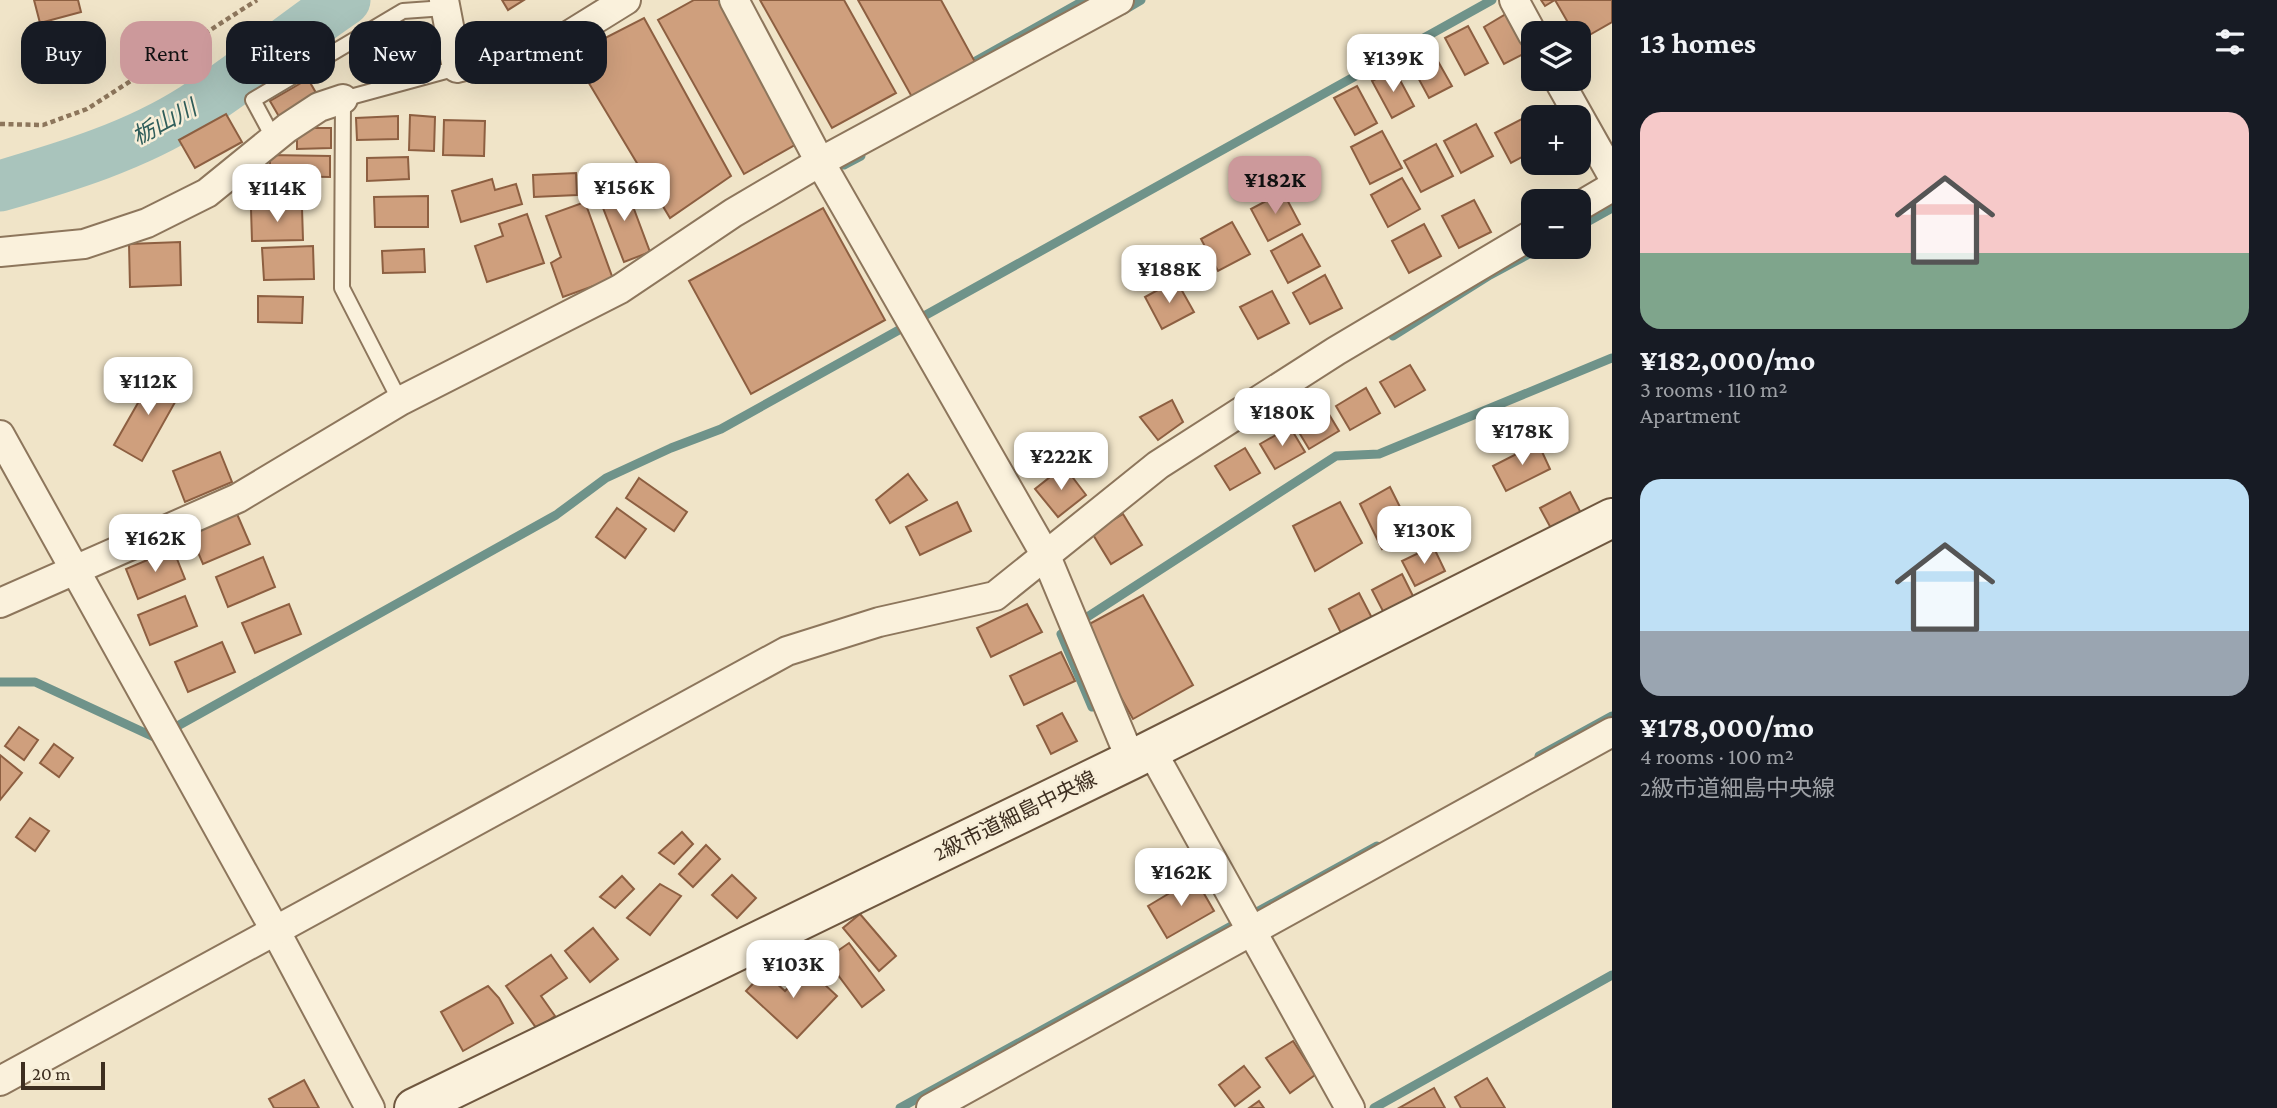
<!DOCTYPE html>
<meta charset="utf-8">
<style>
:root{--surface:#171b24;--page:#20242c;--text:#f1f3f6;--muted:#9ea1a6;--accent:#cc999b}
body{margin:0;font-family:"Crimson Pro","Noto Sans JP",serif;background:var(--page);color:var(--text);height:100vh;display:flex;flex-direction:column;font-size:26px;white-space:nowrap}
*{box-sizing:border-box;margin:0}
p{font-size:23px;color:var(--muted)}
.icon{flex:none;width:38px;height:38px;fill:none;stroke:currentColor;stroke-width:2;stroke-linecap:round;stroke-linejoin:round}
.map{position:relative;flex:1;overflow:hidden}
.panel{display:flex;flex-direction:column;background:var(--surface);width:665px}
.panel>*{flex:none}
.banner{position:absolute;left:21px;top:21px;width:665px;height:63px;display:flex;gap:14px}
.buttons{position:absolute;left:1521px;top:21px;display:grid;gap:14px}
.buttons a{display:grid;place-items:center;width:70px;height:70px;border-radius:14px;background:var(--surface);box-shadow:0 7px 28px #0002;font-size:35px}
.scale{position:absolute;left:21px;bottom:18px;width:84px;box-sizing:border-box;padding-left:7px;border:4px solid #3d2e20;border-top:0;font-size:19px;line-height:24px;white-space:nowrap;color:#3d2e20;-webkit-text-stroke:5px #f7eed8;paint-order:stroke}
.price{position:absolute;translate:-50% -60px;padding:0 16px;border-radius:14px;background:#fff;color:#222;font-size:23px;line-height:46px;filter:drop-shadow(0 2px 4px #0008)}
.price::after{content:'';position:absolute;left:50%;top:42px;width:21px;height:16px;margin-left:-10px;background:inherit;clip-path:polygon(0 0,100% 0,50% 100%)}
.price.current{background:var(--accent);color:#111}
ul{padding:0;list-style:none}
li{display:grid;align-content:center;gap:14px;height:371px;padding:0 28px}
li span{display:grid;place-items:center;height:217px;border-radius:21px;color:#555}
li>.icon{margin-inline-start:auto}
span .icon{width:126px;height:126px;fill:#fffc;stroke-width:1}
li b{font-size:30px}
h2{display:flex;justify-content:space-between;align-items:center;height:84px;padding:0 28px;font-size:30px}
.chip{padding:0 24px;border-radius:21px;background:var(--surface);box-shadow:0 7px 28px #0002;font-size:24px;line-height:63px}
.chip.current{background:var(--accent);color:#111}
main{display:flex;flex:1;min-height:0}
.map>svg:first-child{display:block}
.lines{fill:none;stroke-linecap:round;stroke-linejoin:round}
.stream{stroke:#6f938a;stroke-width:9}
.river{stroke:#a9c4bc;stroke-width:51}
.building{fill:#cf9f7d;stroke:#8d5f41;stroke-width:2}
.lane-casing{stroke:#8d765c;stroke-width:18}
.street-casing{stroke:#8d765c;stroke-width:32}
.secondary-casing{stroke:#6f573f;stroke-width:42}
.path{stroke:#8d765c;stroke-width:4.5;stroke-dasharray:5 3.5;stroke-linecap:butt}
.lane{stroke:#faf1dc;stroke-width:14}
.street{stroke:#faf1dc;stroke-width:28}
.secondary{stroke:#faf1dc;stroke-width:38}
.labels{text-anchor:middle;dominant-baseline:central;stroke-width:5;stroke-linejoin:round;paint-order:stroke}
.street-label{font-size:21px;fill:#3d2e20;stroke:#f7eed8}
.water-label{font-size:23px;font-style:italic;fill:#2f5d5a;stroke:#f7eed8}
</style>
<main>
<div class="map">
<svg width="1612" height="1108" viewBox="0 0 1612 1108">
<rect width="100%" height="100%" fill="#f0e4c8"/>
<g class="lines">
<g class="stream">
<polyline points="1124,10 1141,0"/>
<polyline points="967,66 1085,0"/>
<polyline points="844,165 861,156"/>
<polyline points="1578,227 1612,208"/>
<polyline points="1393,336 1490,275 1542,247"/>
<polyline points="0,682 35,682 156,738 556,515 606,478 671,448 721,429 1492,0"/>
<polyline points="1092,707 1061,634 1336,456 1379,454 1612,358"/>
<polyline points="1539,756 1612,716"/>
<polyline points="900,1108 1377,846"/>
<polyline points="1374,1108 1612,975"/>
</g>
<path class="river" d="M0 186C66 167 135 146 193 109 245 76 293 35 345 0"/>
</g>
<g class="building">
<polygon points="34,0 78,0 81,12 40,23"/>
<polygon points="502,0 524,0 508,10"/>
<polygon points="694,0 720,0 800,142 744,174 658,20"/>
<polygon points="760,0 844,0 896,93 832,128"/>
<polygon points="858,0 941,0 975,62 912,97"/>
<polygon points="1541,0 1612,0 1612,22 1579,41 1578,33 1574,33 1555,0 1545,6"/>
<polygon points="1506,14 1527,52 1504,64 1484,27"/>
<polygon points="644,18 731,176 670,218 572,55"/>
<polygon points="1468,26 1488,63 1465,75 1445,38"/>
<polygon points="399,27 414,52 368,78 353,53"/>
<polygon points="1431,49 1452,86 1429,98 1409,61"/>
<polygon points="1394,69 1414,106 1392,118 1372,81"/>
<polygon points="308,79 319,98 281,120 270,101"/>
<polygon points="1357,86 1377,123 1355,135 1334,98"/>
<polygon points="1545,107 1550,117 1533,117 1533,151 1511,163 1495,133"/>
<polygon points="226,114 242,142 195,168 179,140"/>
<polygon points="410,115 435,117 434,151 409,150"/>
<polygon points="398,116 398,139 357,140 356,118"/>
<polygon points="444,120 485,121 484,156 443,155"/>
<polygon points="1476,124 1493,156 1461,173 1444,141"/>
<polygon points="297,128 331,128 331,148 297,149"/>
<polygon points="1382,131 1402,168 1370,184 1351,147"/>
<polygon points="1436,144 1453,176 1421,192 1404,161"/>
<polygon points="270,155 330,156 330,177 270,176"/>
<polygon points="408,157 409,179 367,181 367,158"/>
<polygon points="576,173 577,195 534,197 533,175"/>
<polygon points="1402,178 1420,209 1388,227 1371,195"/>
<polygon points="492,179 495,190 516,184 522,204 461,222 452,191"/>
<polygon points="625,185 650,252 624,262 598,195"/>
<polygon points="1283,192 1300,224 1268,241 1251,209"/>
<polygon points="428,196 428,227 375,227 374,197"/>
<polygon points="1474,200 1491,232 1459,248 1442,216"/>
<polygon points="585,202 613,279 563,297 551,263 561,257 546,216"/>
<polygon points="302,208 303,240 252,241 251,209"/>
<polygon points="823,208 885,320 751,394 689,281"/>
<polygon points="527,214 544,263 487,282 475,246 503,236 499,224"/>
<polygon points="1232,222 1250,254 1218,271 1201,239"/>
<polygon points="1424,224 1441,256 1409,273 1392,241"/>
<polygon points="1302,234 1320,266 1288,283 1271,251"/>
<polygon points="180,242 181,285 130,287 129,244"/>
<polygon points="313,246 314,279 264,280 262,248"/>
<polygon points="424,249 425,272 383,273 382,251"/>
<polygon points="1325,275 1342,308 1310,324 1293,293"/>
<polygon points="1176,280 1194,312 1162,329 1145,297"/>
<polygon points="1272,291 1289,323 1258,339 1240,307"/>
<polygon points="258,296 303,297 302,323 258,322"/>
<polygon points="1410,365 1425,390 1395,407 1380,382"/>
<polygon points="155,373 183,388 142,461 114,445"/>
<polygon points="1366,388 1380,413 1350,430 1336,406"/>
<polygon points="1172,400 1183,422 1158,440 1140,417"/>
<polygon points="1324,406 1339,431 1309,449 1294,424"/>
<polygon points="1290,427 1305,452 1275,469 1260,444"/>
<polygon points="1538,443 1550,469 1506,491 1493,466"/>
<polygon points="1245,448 1260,473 1230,490 1215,466"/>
<polygon points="220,452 232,482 185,502 173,471"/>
<polygon points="1064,466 1086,495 1058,517 1035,489"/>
<polygon points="908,474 927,500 890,523 876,500"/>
<polygon points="639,478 687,512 674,531 626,498"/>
<polygon points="1390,487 1412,531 1382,549 1360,504"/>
<polygon points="1570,492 1583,517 1553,532 1540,508"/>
<polygon points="957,502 971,531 920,555 906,527"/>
<polygon points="1340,502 1362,543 1315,571 1293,526"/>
<polygon points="617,508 646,529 625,558 596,537"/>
<polygon points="237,514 250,544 203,564 190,534"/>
<polygon points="1123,514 1142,545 1111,564 1092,533"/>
<polygon points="1433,546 1445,571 1415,586 1402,561"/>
<polygon points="173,549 185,579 138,599 126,569"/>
<polygon points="263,557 275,587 228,607 216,577"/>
<polygon points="1402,574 1415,600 1385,615 1372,590"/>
<polygon points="1359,593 1372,618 1341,633 1329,609"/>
<polygon points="1143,595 1193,685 1133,719 1082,628"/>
<polygon points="185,596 197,626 150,645 138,615"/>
<polygon points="289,604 301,634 255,653 242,623"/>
<polygon points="1027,604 1042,632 991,657 977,628"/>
<polygon points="222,642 235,672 188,692 175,662"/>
<polygon points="1061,652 1075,681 1024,705 1010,676"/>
<polygon points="1062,713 1077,741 1051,754 1037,726"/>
<polygon points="19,727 38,740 24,760 5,746"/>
<polygon points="54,744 73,758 59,777 40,763"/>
<polygon points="0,755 22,773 0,800"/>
<polygon points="30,818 49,831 35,851 16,837"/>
<polygon points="682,832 693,844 674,864 659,853"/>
<polygon points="706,845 720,859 693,887 679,874"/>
<polygon points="732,875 756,898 737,918 712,895"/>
<polygon points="622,876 634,889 615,908 600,897"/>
<polygon points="1195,878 1214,911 1167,938 1148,906"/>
<polygon points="660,884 681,896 650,935 627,918"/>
<polygon points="860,914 896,956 879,971 843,928"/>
<polygon points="593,928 618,959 590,982 565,951"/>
<polygon points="849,943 884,990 862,1007 826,959"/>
<polygon points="551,955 567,978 541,996 555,1016 537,1029 506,986"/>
<polygon points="807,968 837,996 797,1038 746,991 764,972 785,991"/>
<polygon points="488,986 499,998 513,1023 463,1051 441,1012"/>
<polygon points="1293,1041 1315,1075 1290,1093 1266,1058"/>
<polygon points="1244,1066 1260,1087 1235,1106 1219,1085"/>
<polygon points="1487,1078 1505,1108 1461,1108 1455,1097"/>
<polygon points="304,1080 319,1108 274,1108 269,1099"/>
<polygon points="1434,1088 1445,1108 1399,1108"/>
<polygon points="1259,1101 1264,1108 1249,1108"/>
</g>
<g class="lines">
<defs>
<g id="lane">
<polyline points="274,139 253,100 403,11 445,8 448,4"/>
<polyline points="400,401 342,288 343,99 457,68"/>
</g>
<g id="street">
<polyline points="444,0 457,68 555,44 626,0"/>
<polyline points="734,0 820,162 1045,554 1131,760"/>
<polyline points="1514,0 1533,35"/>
<polyline points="1558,79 1612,175"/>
<polyline points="1578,207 1612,187"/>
<polyline points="0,252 84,244 147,223 207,193 287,128 319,107 343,99"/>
<polyline points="0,435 275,930 370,1108"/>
<polyline points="0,603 238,498 400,401 620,289 733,213 820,162 1119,0"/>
<polyline points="1150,748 1350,1108"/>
<polyline points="0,1081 787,651 879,622 995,596 1158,465 1336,351 1533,234"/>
<polyline points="931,1108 1612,732"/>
</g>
<polyline id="secondary" points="414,1108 1131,760 1612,518"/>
</defs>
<use href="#lane" class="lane-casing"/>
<use href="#street" class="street-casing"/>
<use href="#secondary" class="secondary-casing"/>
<polyline class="path" points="0,124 43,125 87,109 257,0"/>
<use href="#lane" class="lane"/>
<use href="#street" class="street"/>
<use href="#secondary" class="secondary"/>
</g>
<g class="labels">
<g class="street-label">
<text transform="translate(1015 816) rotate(-26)">2級市道細島中央線</text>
</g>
<g class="water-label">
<text transform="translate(164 122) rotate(-28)">栃山川</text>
</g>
</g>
</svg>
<div class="buttons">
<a><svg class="icon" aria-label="layers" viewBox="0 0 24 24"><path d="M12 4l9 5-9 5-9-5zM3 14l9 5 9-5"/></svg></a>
<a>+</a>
<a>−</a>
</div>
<div class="scale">20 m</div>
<b class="price" style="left:1393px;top:94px">¥139K</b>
<b class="price current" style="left:1275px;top:216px">¥182K</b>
<b class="price" style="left:624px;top:223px">¥156K</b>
<b class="price" style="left:277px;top:224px">¥114K</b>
<b class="price" style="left:1169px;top:305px">¥188K</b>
<b class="price" style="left:148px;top:417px">¥112K</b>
<b class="price" style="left:1282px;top:448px">¥180K</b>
<b class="price" style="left:1522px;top:467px">¥178K</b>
<b class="price" style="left:1061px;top:492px">¥222K</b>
<b class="price" style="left:1424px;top:566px">¥130K</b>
<b class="price" style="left:155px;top:574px">¥162K</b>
<b class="price" style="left:1181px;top:908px">¥162K</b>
<b class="price" style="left:793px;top:1000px">¥103K</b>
<div class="banner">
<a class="chip">Buy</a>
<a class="chip current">Rent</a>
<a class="chip">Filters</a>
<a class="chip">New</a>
<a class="chip">Apartment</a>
</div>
</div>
<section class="panel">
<h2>13 homes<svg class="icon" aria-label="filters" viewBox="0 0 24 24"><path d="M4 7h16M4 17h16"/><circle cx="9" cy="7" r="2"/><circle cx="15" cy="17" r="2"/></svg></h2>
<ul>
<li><span style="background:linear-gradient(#f6c9c9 65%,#7fa58c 0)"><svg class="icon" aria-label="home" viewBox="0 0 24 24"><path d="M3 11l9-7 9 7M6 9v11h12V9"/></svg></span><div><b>¥182,000/mo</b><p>3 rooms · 110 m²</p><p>Apartment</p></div></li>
<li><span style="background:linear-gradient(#bfe0f5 70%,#9aa5b1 0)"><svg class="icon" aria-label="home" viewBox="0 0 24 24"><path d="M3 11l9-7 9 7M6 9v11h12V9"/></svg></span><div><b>¥178,000/mo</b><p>4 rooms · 100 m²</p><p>2級市道細島中央線</p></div></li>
</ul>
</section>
</main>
